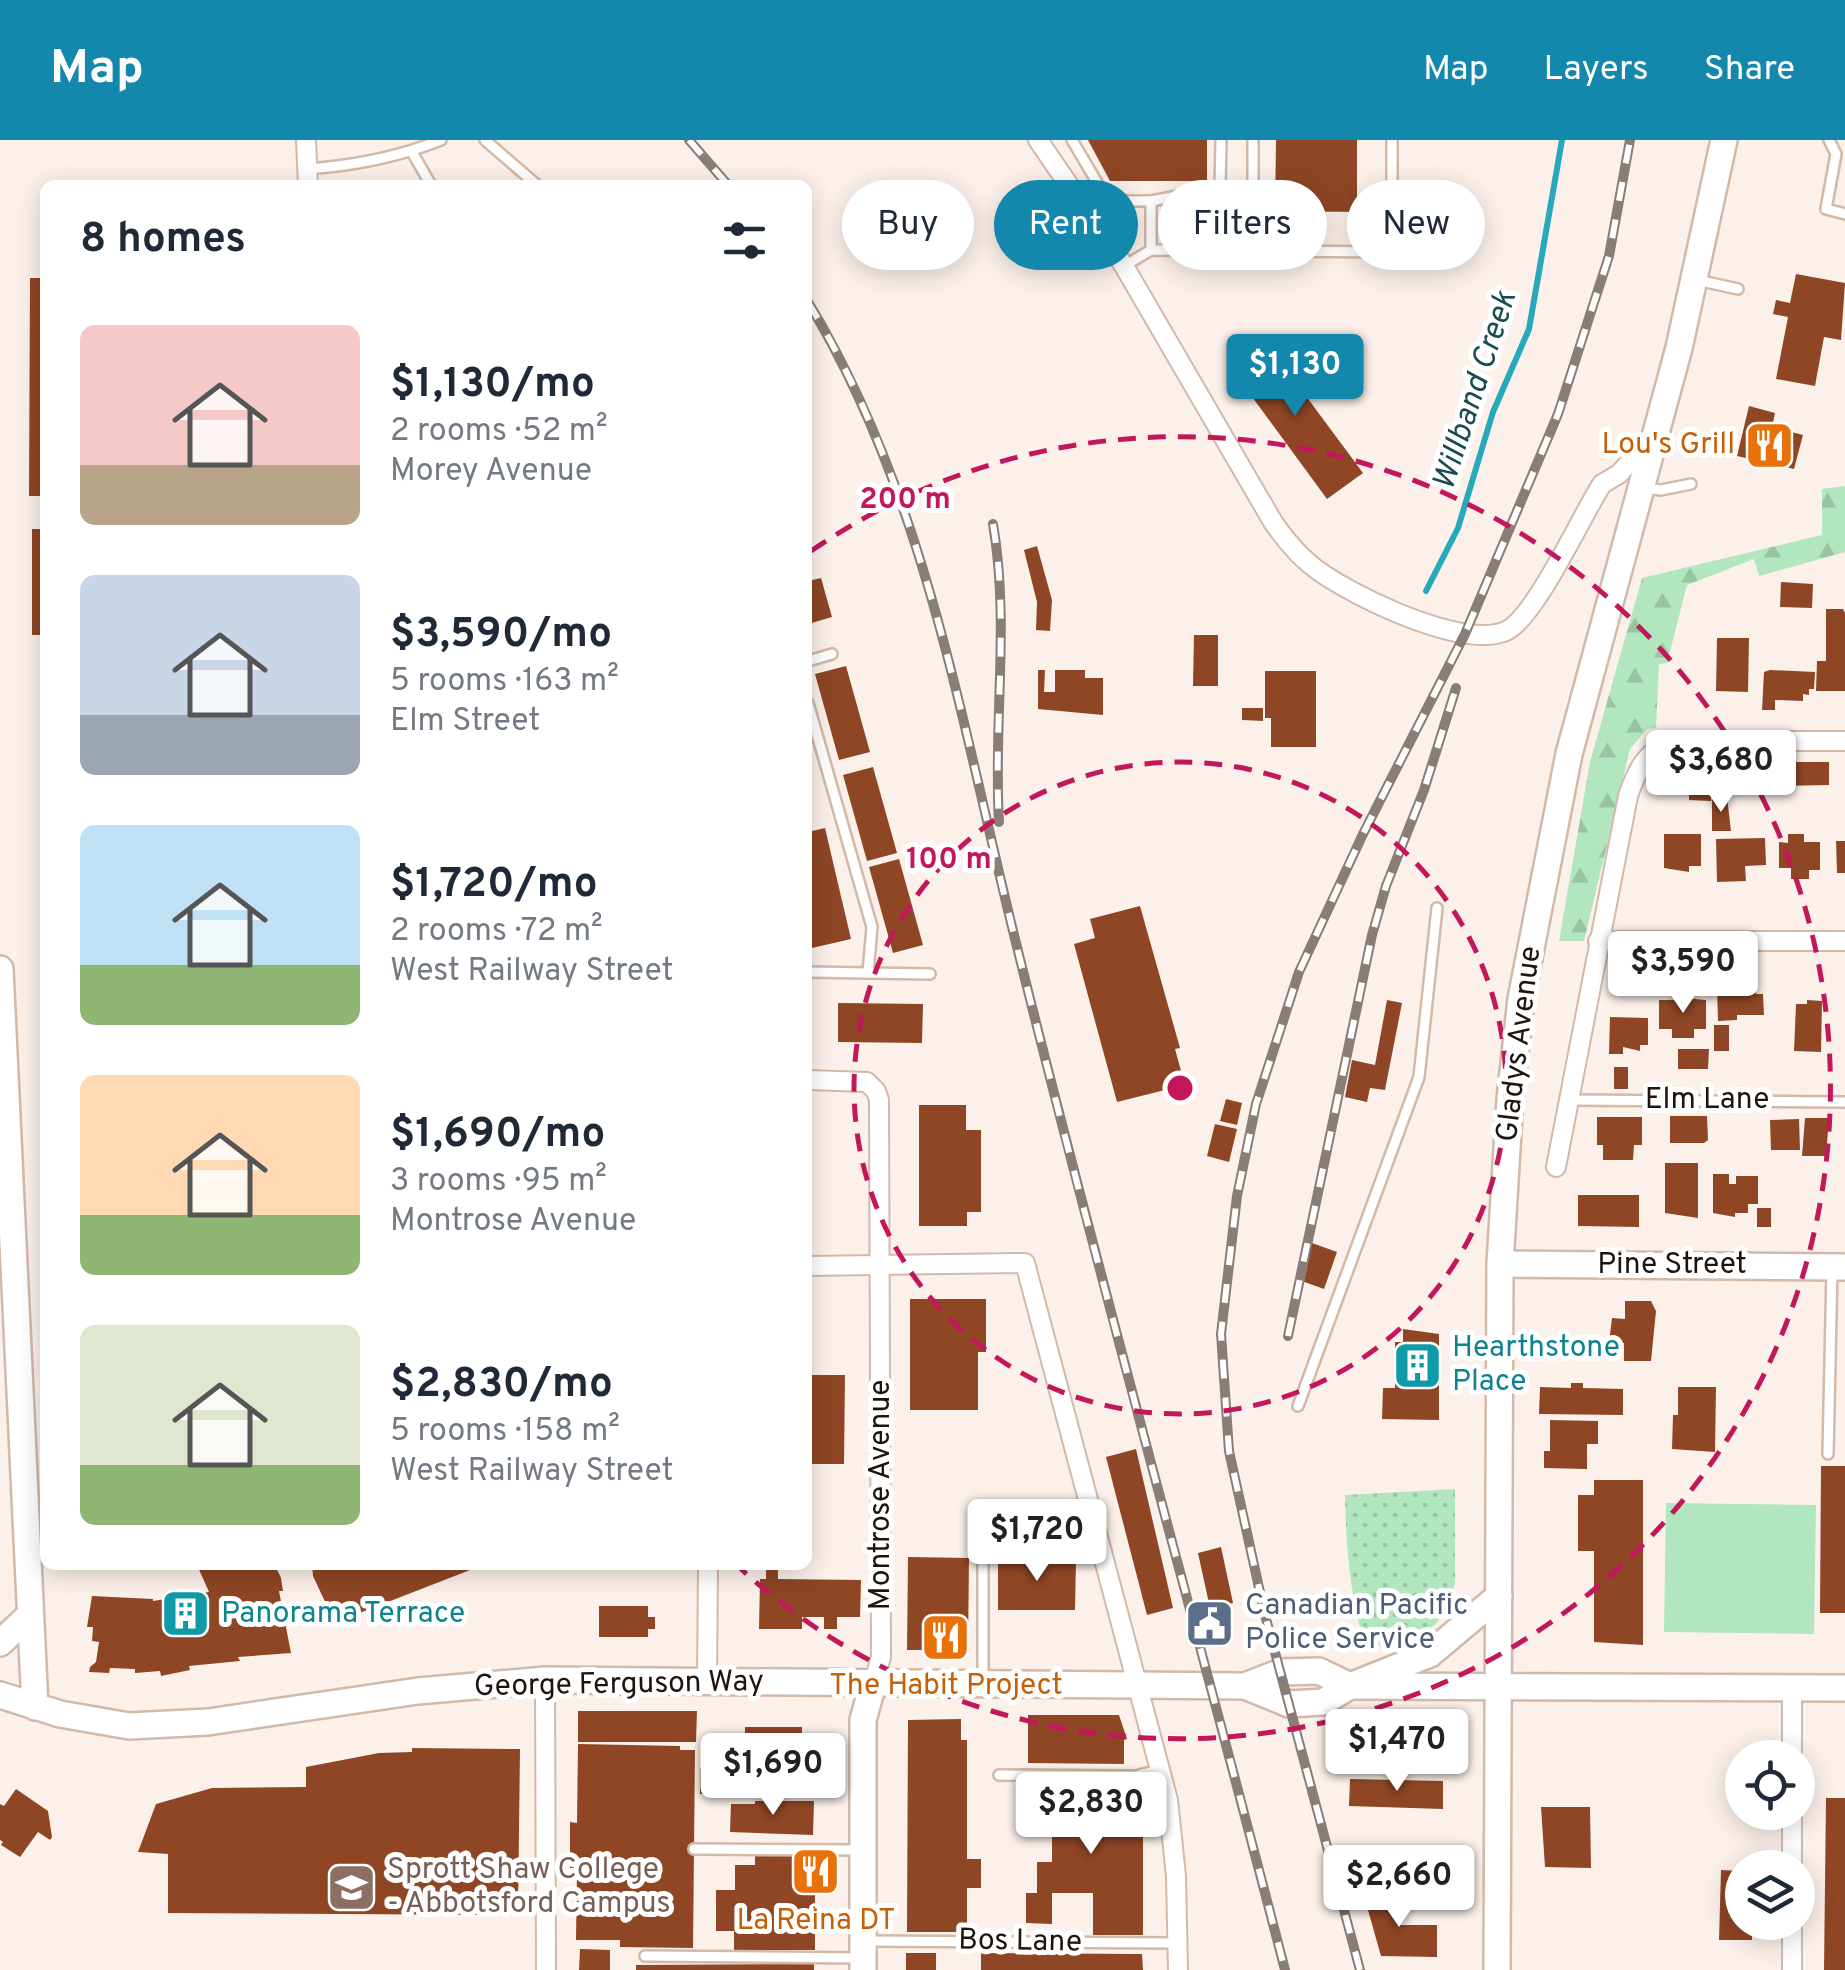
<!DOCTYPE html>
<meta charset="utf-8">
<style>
:root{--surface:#fff;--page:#f2f2f3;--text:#1f2937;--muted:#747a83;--accent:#1487ad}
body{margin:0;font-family:Overpass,sans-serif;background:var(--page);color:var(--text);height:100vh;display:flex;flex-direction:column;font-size:38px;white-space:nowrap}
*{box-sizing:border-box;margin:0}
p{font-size:32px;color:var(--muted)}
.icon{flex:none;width:55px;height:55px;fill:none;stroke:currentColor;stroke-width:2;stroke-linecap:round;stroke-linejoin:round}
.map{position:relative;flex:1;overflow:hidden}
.drawer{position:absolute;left:40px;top:40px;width:772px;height:1390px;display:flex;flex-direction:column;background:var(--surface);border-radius:15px;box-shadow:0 5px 25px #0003}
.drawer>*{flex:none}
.hud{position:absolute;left:842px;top:40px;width:852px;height:90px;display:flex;gap:20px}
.controls{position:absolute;left:1725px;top:1600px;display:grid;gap:20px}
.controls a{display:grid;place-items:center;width:90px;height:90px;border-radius:50%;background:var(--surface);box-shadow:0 5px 25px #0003;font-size:50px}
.price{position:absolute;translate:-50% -85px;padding:0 22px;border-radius:10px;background:#fff;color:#222;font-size:32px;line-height:65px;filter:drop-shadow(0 2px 5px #0008)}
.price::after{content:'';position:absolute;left:50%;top:60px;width:30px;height:22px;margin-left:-15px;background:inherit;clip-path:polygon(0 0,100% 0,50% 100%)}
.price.active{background:var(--accent);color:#fff}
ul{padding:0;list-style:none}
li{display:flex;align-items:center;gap:30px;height:250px;padding:0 40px}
li span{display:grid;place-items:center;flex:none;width:280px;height:200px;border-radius:15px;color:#555}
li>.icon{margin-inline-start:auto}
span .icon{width:120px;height:120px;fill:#fffc;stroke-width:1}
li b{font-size:42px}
h2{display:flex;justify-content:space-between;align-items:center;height:120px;padding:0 40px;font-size:42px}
.tag{padding:0 35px;border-radius:45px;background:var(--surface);box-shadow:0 5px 25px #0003;font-size:35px;line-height:90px}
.tag.active{background:var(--accent);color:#fff}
header{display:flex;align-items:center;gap:60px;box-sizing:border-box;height:140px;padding:0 50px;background:var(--accent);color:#fff}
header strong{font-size:48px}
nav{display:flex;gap:55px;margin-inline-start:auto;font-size:35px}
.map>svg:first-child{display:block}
.green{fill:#b1e6be}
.forest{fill:url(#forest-firs)}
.park{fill:url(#park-dots)}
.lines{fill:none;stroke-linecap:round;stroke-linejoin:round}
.stream{stroke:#27a9bc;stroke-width:6}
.building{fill:#8e4625}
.lane-casing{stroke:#d3b9a8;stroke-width:14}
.street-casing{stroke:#d3b9a8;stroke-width:22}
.secondary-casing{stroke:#d3b9a8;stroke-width:30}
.lane{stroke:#fff;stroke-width:9}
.street{stroke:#fff;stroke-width:18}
.secondary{stroke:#fff;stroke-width:25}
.rail-casing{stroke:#887e77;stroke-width:10}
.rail{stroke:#fff;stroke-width:6;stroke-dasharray:19;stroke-linecap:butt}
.ring{fill:none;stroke:#c2185b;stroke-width:5;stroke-dasharray:18 12}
.labels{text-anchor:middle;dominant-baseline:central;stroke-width:10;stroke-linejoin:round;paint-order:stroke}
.food-label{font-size:30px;fill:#c56008;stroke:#fff}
.street-label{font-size:30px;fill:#1d140e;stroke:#fff}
.culture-label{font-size:30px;fill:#0d838f;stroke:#fff;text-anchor:start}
.service-label{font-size:30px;fill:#4e5e75;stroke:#fff;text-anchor:start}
.education-label{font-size:30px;fill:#785e54;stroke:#fff;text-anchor:start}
.water-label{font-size:32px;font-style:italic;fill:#184c54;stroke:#fff}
.centre{fill:#c2185b;stroke:#fff;stroke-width:5}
.ring-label{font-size:30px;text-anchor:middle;font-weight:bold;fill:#c2185b;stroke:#fff;stroke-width:10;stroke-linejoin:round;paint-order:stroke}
</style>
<header>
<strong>Map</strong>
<nav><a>Map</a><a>Layers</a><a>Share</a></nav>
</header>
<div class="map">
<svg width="1845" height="1830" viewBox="0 0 1845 1830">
<defs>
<pattern id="forest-firs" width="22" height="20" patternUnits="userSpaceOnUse" patternTransform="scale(2.5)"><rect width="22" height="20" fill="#b1e6be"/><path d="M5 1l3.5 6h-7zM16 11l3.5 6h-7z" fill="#98c4a2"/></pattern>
<pattern id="park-dots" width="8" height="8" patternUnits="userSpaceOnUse" patternTransform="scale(2.5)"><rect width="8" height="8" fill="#b1e6be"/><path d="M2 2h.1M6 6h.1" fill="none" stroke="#98c4a2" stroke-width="1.8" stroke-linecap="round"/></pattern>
</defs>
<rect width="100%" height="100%" fill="#fcf1ea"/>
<polygon class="green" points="1666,1363 1816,1365 1814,1494 1664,1492"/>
<polygon class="forest" points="1845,346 1845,412 1759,436 1754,419 1687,445 1667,523 1659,524 1656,588 1647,589 1630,609 1584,801 1559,801 1590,622 1642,438 1822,395 1822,349"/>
<path class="park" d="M1455 1349V1443L1449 1466 1435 1485 1406 1505 1365 1506C1350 1456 1346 1408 1345 1355Z"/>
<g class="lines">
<polyline class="stream" points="1426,451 1458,388 1493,272 1529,189 1562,0"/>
</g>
<g class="building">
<polygon points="1088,0 1207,0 1207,41 1110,41"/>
<polygon points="1276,0 1357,0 1357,72 1275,71"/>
<polygon points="1796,134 1845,143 1841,200 1824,197 1815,246 1776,239 1788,177 1773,174 1776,160 1790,163"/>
<polygon points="30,138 45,138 45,356 29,356"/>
<polygon points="1263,198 1363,333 1327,359 1228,224"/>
<polygon points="1749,266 1775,273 1772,287 1803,295 1794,329 1737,316"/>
<rect x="32" y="389" width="13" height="106"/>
<polygon points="1037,406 1052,460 1050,491 1036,490 1037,462 1024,410"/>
<polygon points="821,438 832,477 808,484 808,441"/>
<polygon points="1781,442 1813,444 1812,468 1780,467"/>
<polygon points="1826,469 1843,469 1845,473 1845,551 1816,551 1817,521 1826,521"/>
<polygon points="1194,495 1218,495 1218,546 1193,546"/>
<polygon points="1717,498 1749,498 1748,552 1716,551"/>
<polygon points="846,526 870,612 839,620 815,534"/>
<polygon points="1038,530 1045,530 1044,552 1055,552 1055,530 1085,530 1085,538 1103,538 1103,575 1038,569"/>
<polygon points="1770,530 1815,532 1814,549 1809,549 1809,555 1803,554 1803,561 1775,560 1775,570 1762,570 1764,532"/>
<polygon points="1265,531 1316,531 1316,607 1271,607 1271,578 1265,578"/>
<polygon points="1242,568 1263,568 1263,581 1242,580"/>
<polygon points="1772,622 1829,622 1829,645 1772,646"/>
<polygon points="873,627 897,713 867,721 843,635"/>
<polygon points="1689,644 1712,644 1711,661 1689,660"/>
<polygon points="1712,657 1727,657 1731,691 1712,691"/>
<polygon points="825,688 851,799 812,808 808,787 808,692"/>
<polygon points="1664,694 1701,694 1701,726 1689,726 1689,732 1664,728"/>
<polygon points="1788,694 1804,694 1804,702 1820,702 1820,730 1809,730 1809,739 1791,739 1791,728 1779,728 1779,702 1788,703"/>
<polygon points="1765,698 1766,725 1745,726 1746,741 1717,742 1716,699"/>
<polygon points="1836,701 1845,701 1845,733 1837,733"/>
<polygon points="899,719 923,805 893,813 869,727"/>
<polygon points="1140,766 1180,908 1175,909 1185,945 1117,962 1074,804 1095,798 1090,779"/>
<polygon points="1755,844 1756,854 1763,854 1764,875 1737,875 1737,880 1718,881 1717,845"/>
<polygon points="1674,857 1706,860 1706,889 1694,889 1694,898 1672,898 1672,889 1659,889 1659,860 1674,860"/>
<polygon points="1387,860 1402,863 1385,950 1370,948 1367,962 1345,957 1352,920 1375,925"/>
<polygon points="1807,860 1822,861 1821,912 1794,911 1796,864 1807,864"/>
<polygon points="838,863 923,864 922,903 838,902"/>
<polygon points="1610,877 1648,878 1648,905 1640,905 1640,911 1623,907 1623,914 1609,914"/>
<rect x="1714" y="885" width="15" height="26"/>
<polygon points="1678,909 1709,909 1708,929 1678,929"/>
<rect x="1614" y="927" width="14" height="22"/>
<polygon points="1226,959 1242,963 1237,985 1220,981"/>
<polygon points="919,965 966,965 966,990 981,990 981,1072 967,1072 967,1086 919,1086"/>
<polygon points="1670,976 1707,976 1708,1000 1704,1003 1670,1003"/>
<polygon points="1597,977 1642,977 1642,1005 1634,1005 1633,1020 1603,1020 1603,1005 1597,1005"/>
<polygon points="1805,978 1829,978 1826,1016 1802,1016"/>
<polygon points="1799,979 1800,1010 1771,1010 1770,980"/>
<polygon points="1215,984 1237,989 1229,1022 1207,1016"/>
<polygon points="1665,1023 1698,1023 1698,1078 1665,1073"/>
<polygon points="1713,1034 1729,1034 1729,1044 1736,1044 1736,1036 1758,1036 1758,1064 1748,1064 1748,1073 1735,1073 1735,1077 1713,1073"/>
<polygon points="1578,1055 1639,1055 1639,1087 1578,1086"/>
<rect x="1757" y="1068" width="14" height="19"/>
<polygon points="1312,1103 1337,1112 1324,1149 1299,1140"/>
<polygon points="910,1159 986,1159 986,1212 978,1212 978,1270 910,1270"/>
<polygon points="1625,1161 1651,1161 1656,1171 1651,1221 1624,1221 1624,1203 1609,1203 1612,1178 1625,1179"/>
<polygon points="1403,1189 1439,1194 1439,1280 1382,1279 1383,1248 1395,1248 1395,1202 1403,1202"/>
<polygon points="808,1235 845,1235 844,1324 808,1324"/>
<polygon points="1571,1243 1583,1243 1583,1248 1623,1249 1623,1275 1539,1274 1540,1247 1571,1248"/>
<polygon points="1678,1247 1716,1247 1715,1312 1672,1309 1673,1275 1678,1275"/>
<polygon points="1550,1280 1598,1281 1598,1304 1587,1304 1587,1329 1544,1328 1544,1311 1550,1311"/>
<polygon points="1136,1309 1173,1468 1147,1475 1106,1317"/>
<polygon points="1821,1326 1845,1326 1845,1473 1820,1473"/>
<polygon points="1594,1340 1643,1340 1643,1505 1594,1502 1594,1411 1578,1411 1578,1355 1594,1355"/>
<polygon points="1015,1372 1048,1373 1048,1384 1061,1384 1061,1395 1048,1395 1048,1406 1014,1405"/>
<polygon points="1221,1407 1233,1463 1210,1468 1198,1413"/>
<polygon points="908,1417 969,1418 968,1510 907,1510"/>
<polygon points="998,1419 1076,1419 1075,1470 998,1470"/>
<polygon points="197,1425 275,1425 281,1438 283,1451 279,1451 291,1513 238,1517 240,1521 189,1526 190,1530 161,1536 160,1531 135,1533 135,1529 110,1528 109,1533 89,1532 90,1527 96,1522 99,1502 92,1501 93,1487 87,1487 92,1456 153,1459 153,1461 209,1452"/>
<polygon points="312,1425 483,1425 326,1486 320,1469 327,1466 313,1436"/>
<polygon points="766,1425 778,1425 778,1439 861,1440 860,1477 837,1477 837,1489 824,1489 824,1477 802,1477 802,1489 759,1489 760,1439 766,1439"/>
<polygon points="599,1466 648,1466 648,1477 655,1477 655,1489 648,1489 648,1497 599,1497"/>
<polygon points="578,1571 697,1571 696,1602 578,1602"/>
<polygon points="1028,1575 1119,1575 1127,1599 1124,1600 1124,1624 1028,1623"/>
<polygon points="961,1579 961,1600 967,1600 967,1719 981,1719 981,1748 967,1748 967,1792 907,1792 908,1580"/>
<polygon points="745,1587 802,1587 801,1652 752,1648 752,1654 700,1654 700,1628 727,1628 727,1620 738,1620 738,1606 745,1606"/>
<polygon points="578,1604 680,1606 680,1610 695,1610 693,1808 620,1807 620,1800 576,1800 577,1732 570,1732 570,1682 577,1683"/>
<rect x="1384" y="1604" width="57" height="28"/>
<polygon points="412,1608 520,1609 518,1775 168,1773 168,1714 138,1712 156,1664 212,1648 306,1647 306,1627 379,1613 412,1612"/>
<polygon points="1350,1639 1443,1641 1443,1669 1349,1666"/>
<polygon points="16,1649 48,1671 52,1697 50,1700 38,1692 20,1717 1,1705 3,1702 0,1700 0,1664 4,1666"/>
<polygon points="1028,1650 1131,1651 1140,1684 1143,1684 1143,1795 1093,1795 1093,1753 1052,1753 1052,1784 1026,1783 1026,1753 1037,1753 1037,1722 1052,1722 1052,1684 1028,1684"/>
<polygon points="1826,1658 1845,1658 1845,1830 1824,1830"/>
<polygon points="755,1661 814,1661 813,1695 730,1692 731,1664 755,1664"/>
<polygon points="1541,1667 1590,1667 1591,1728 1545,1727"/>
<polygon points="755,1716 815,1716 815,1810 734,1810 734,1791 716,1791 716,1750 735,1750 735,1725 755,1725"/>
<polygon points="1721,1730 1742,1731 1742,1782 1752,1782 1752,1800 1719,1800"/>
<polygon points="1364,1756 1400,1756 1399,1785 1437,1785 1437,1817 1381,1816"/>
<polygon points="580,1809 610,1810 610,1830 579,1830"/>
<rect x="906" y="1813" width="30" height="17"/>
<polygon points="981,1813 1142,1814 1143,1830 981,1830"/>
<polygon points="814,1824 814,1830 636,1830 636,1825"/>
</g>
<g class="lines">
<defs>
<g id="lane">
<polyline points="485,0 537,45"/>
<polyline points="1072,0 1108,61"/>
<polyline points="1829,0 1836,14 1826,69 1845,74"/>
<polyline points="412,12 431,45"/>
<path d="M306 29C352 26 398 17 441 0"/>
<polyline points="1082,61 1151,61 1220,48 1221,0"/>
<polyline points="1151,61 1151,110"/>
<polyline points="1253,111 1253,0"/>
<polyline points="1124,126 1151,110 1392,112 1392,0"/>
<polyline points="1697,140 1738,149"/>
<polyline points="1646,348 1661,350 1691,344"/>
<polyline points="808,521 832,514"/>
<polyline points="808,563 872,787 868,833"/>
<polyline points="808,832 930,834"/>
<polyline points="1568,960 1845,962"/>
<polyline points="1298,1266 1419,937 1437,768"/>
<polyline points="1828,1314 1832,1129"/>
<polyline points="983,1542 983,1423"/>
<polyline points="999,1635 1135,1636 1160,1630"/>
<polyline points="694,1709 860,1710"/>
<polyline points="866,1801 1177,1803"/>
<polyline points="645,1816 860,1818"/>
</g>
<g id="street">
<polyline points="306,0 308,45"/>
<path d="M1038 0 1124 126 1273 382C1286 401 1300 418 1320 432 1356 457 1463 510 1506 491 1535 478 1582 375 1602 344L1619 334 1653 296"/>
<polyline points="1598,801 1845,801"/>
<polyline points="808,940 867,942 876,951 879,960 881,1517 873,1544"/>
<path d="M1556 1027 1628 656C1637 630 1645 613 1671 601H1845"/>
<polyline points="808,1126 1025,1123 1168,1660 1176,1736 1178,1830"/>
<polyline points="545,1540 546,1830"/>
<polyline points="707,1542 708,1425"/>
<polyline points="1792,1618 1792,1548"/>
<polyline points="1792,1672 1792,1728"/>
<polyline points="1792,1782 1792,1830"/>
</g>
<g id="secondary">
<polyline points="0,829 35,1567"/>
<polyline points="1500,1124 1845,1127"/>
<polyline points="0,1503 30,1475"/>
<polyline points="1245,1546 1289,1564 1323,1562 1350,1546 1430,1514 1499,1456"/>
<polyline points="0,1555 60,1574 129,1586 208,1582 418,1551 545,1540 1245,1546 1281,1532 1319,1531 1350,1546 1845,1548"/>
<polyline points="863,1830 863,1580 873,1544"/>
<polyline points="1497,1830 1500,1124 1510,959 1521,859 1569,614 1679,208 1724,0"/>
</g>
</defs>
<use href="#lane" class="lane-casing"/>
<use href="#street" class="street-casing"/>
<use href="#secondary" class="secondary-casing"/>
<use href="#lane" class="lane"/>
<use href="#street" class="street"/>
<use href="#secondary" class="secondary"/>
<defs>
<g id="rail">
<polyline points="689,0 728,45"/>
<path d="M808 162C927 358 962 588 1017 807 1102 1149 1197 1489 1285 1830"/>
<path d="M993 384C1010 483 993 582 999 682"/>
<polyline points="1288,1196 1372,795 1386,746 1424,650 1456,548"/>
<polyline points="1360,1830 1265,1475 1229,1311 1221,1194 1237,1056 1256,964 1299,832 1363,694 1465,494 1558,274 1609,116 1630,0"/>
</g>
</defs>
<use href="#rail" class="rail-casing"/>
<use href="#rail" class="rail"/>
</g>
<g class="ring">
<circle cx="1180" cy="948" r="326"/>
<path d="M811 411A651 651 0 1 1 740 1428"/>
</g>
<defs>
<symbol id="restaurant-square" viewBox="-11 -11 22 22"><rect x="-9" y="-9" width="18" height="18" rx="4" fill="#e8710a" stroke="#fff"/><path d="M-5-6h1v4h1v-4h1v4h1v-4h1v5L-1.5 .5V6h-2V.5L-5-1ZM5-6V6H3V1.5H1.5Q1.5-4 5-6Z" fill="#fff"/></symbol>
<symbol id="building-square" viewBox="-11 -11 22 22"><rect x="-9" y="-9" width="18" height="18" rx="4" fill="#0f9aa8" stroke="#fff"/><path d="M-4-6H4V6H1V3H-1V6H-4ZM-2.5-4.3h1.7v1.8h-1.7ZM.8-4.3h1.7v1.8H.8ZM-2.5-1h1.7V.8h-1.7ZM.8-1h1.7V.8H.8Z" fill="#fff"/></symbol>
<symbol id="civic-square" viewBox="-11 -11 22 22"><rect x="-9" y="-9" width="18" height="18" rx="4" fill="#5c6f8a" stroke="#fff"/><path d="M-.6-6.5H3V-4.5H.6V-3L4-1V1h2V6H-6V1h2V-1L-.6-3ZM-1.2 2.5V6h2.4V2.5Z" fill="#fff"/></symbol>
<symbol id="university-square" viewBox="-11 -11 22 22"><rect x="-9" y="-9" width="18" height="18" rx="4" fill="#8d6e63" stroke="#fff"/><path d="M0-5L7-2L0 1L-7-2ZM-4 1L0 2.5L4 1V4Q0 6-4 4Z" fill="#fff"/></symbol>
</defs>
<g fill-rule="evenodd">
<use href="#restaurant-square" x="1742" y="278" width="55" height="55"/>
<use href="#building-square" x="1390" y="1198" width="55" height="55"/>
<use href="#building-square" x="158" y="1446" width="55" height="55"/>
<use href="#civic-square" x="1182" y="1456" width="55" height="55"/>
<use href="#restaurant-square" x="918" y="1470" width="55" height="55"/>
<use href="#restaurant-square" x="788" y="1704" width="55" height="55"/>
<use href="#university-square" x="324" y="1720" width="55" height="55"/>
</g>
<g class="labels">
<g class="food-label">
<text x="1735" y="305" text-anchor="end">Lou's Grill</text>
<text x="946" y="1546">The Habit Project</text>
<text x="816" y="1781">La Reina DT</text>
</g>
<g class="street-label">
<text transform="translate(1520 904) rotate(-83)">Gladys Avenue</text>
<text x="1707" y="960">Elm Lane</text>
<text x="1672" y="1125">Pine Street</text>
<text transform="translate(881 1355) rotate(-90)">Montrose Avenue</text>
<text transform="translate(619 1545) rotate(-1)">George Ferguson Way</text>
<text transform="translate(1020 1802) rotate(1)">Bos Lane</text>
</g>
<g class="culture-label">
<text x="1452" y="1208">Hearthstone<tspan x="1452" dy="34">Place</tspan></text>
<text x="221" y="1474">Panorama Terrace</text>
</g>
<g class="service-label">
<text x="1245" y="1466">Canadian Pacific<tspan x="1245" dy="34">Police Service</tspan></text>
</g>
<g class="education-label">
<text x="387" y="1730">Sprott Shaw College<tspan x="387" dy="34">- Abbotsford Campus</tspan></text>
</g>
<g class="water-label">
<text transform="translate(1476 251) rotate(-72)">Willband Creek</text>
</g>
</g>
<circle cx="1180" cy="948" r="15" class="centre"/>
<g class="ring-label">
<text x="905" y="368">200 m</text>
<text x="949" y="728">100 m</text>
</g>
</svg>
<div class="controls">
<a><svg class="icon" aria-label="locate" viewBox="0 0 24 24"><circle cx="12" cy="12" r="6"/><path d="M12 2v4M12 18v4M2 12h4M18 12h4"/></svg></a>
<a><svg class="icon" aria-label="layers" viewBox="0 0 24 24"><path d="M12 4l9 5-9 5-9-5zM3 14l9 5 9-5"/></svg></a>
</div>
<b class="price active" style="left:1295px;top:279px">$1,130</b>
<b class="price" style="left:1721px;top:675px">$3,680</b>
<b class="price" style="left:1683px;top:876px">$3,590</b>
<b class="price" style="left:1037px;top:1444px">$1,720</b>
<b class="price" style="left:1397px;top:1654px">$1,470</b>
<b class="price" style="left:773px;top:1678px">$1,690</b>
<b class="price" style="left:1091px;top:1717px">$2,830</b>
<b class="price" style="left:1399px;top:1790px">$2,660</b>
<div class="hud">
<a class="tag">Buy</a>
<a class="tag active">Rent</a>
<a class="tag">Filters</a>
<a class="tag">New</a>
</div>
<section class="drawer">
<h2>8 homes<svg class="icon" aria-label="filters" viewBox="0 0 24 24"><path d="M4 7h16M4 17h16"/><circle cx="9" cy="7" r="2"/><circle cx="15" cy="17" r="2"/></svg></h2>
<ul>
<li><span style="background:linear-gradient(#f6c9c9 70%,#b9a48a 0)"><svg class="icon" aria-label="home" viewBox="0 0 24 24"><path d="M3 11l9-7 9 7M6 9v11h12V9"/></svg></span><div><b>$1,130/mo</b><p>2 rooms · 52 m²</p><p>Morey Avenue</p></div></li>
<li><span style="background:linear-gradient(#c9d6e8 70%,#9aa5b1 0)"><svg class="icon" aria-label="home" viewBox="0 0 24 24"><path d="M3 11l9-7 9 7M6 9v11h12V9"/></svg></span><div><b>$3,590/mo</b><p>5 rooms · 163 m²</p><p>Elm Street</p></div></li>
<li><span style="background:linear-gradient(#bfe0f5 70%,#8fb573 0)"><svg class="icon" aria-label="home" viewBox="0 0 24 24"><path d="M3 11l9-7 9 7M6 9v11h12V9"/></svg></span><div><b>$1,720/mo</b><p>2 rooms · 72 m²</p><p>West Railway Street</p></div></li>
<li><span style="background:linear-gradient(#ffd9b3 70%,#8fb573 0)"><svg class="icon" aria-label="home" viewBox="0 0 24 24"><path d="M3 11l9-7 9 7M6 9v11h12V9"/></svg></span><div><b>$1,690/mo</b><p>3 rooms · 95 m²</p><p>Montrose Avenue</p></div></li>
<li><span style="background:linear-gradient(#dfe7d0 70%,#8fb573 0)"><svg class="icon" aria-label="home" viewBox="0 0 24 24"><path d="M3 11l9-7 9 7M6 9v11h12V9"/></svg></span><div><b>$2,830/mo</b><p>5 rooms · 158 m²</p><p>West Railway Street</p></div></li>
</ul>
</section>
</div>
